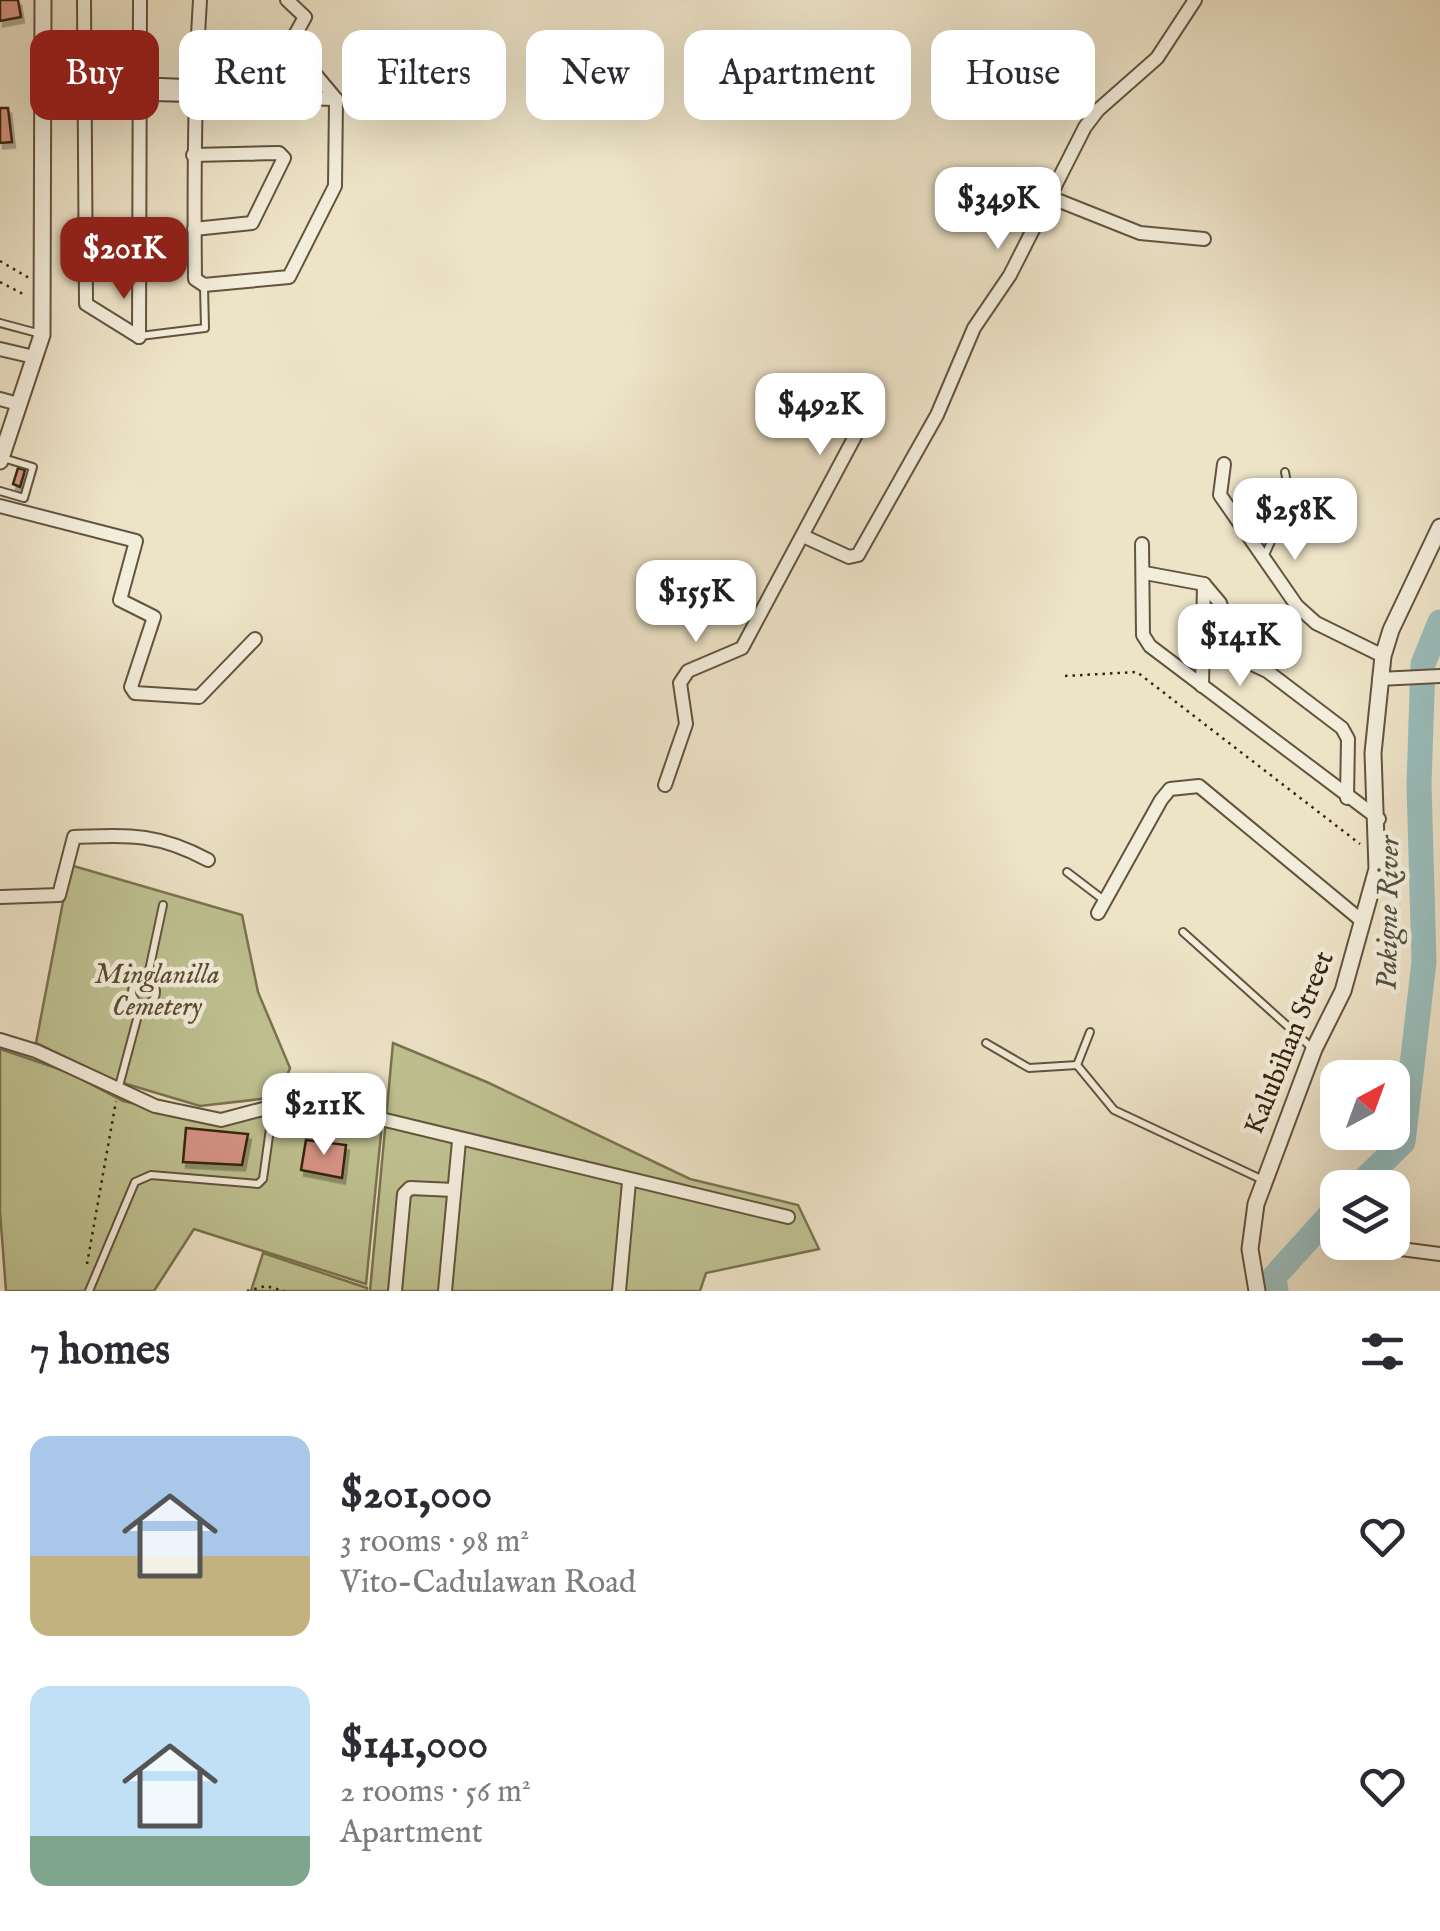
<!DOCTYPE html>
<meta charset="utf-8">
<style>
:root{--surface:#fff;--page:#f7f7f7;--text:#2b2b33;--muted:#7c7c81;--accent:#8f2418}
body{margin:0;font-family:"IM FELL English",serif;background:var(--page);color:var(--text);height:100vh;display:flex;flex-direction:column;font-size:38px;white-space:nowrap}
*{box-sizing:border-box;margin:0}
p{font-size:32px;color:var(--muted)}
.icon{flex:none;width:55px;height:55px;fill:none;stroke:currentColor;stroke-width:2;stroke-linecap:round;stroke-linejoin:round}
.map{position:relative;height:1291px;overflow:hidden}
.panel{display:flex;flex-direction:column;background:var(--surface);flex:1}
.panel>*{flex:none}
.banner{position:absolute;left:30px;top:30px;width:1380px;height:90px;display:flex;gap:20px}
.needle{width:65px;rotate:41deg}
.controls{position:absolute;left:1320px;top:1060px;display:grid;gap:20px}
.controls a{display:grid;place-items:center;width:90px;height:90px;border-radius:20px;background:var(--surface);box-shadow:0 10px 40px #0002;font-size:50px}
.price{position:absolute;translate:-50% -85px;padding:0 22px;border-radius:20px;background:#fff;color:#222;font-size:32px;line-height:65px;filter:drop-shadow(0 2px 5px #0008)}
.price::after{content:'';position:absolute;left:50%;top:60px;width:30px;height:22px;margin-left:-15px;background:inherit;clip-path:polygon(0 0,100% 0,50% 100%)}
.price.on{background:var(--accent);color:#fff}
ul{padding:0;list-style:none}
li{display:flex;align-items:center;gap:30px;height:250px;padding:0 30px}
li span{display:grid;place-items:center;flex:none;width:280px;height:200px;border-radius:20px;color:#555}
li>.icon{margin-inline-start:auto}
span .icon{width:120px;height:120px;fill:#fffc;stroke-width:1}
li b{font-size:42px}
h2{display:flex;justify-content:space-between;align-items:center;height:120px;padding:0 30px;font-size:42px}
.pill{padding:0 35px;border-radius:20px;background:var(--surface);box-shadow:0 10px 40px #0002;font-size:35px;line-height:90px}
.pill.on{background:var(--accent);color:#fff}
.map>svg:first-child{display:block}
.green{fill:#bfc191;stroke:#7a7350;stroke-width:2.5}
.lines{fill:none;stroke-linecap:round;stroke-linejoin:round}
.river{stroke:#9abdbb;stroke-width:25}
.building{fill:#d79587;stroke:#352510;stroke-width:2.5;filter:url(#shadow)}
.service-casing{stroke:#63543e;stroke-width:10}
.minor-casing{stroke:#63543e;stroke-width:16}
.tertiary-casing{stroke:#63543e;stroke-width:19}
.path{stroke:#352510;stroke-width:2.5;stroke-dasharray:2.5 5;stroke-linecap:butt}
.service{stroke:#f3eddb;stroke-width:6}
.minor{stroke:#f3eddb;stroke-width:12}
.tertiary{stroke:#f3eddb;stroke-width:15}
.labels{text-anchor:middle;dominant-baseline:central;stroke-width:9;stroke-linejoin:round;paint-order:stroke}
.park-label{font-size:28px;font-style:italic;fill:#584c30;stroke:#f3eddb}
.street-label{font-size:28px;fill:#352510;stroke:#f3eddb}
.water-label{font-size:30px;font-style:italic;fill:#535343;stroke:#f3eddb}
</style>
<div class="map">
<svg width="1440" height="1291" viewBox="0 0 1440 1291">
<defs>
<filter id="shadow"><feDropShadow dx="3" dy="5.5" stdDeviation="0" flood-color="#0004"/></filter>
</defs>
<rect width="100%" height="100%" fill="#ede3c7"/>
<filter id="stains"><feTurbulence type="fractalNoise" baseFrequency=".002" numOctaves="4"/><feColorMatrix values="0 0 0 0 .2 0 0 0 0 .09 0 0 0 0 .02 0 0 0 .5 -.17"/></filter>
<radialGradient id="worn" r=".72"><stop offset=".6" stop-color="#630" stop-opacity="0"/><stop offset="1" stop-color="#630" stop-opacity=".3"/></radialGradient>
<g class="green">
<polygon points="70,865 242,915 258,992 290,1068 279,1097 200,1106 113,1080 36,1043"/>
<polygon points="393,1043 489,1083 690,1179 798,1205 819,1249 706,1273 700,1291 370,1291"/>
<polygon points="0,1049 68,1072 123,1101 223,1123 281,1107 382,1124 366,1284 194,1229 154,1291 6,1291 0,1212"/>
<polygon points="263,1253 367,1288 367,1291 251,1291"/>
</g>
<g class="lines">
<g class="river">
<polyline points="1356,1188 1403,1142 1424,962 1419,784 1423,664 1440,622"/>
<polyline points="1276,1291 1274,1277 1338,1206"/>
</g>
</g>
<g class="building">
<polygon points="0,0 18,0 21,17 0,21"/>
<polygon points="0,108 8,108 12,142 0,143"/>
<polygon points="18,468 25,470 20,487 13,484"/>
<polygon points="186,1128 248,1134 242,1165 183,1162"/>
<polygon points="306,1140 346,1145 342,1178 301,1170"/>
</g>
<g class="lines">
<defs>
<g id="service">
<polyline points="0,323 41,334"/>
<polyline points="140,336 205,328 204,287"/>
<polyline points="0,491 24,498 33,467 3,458"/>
<polyline points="1265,555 1290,499 1285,472"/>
<polyline points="1067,872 1105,901"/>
<polyline points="1183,932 1312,1048"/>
<circle cx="144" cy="992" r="12"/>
<polyline points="147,980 163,905"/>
<polyline points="1090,1032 1077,1065 1114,1110 1263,1180"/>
<polyline points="986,1043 1029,1068 1077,1065"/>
<polyline points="118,1090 141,1004"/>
<polyline points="89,1291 135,1182 151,1175 258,1184 263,1179 273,1107"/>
</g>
<g id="minor">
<polyline points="84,0 86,304 139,337"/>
<polyline points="287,0 305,17 290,44"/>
<path d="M198 38 290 44 336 99 335 186 289 277 204 285 195 279C194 186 194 93 200 0"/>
<polyline points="41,80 185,86 195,93"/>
<polyline points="40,91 336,99"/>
<polyline points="193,155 279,153 284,158 252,223 194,229"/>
<polyline points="1052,198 1140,233 1204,239"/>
<polyline points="139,337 140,0"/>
<polyline points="0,349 34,357"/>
<polyline points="0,399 18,404"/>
<polyline points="1224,464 1220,495 1297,606 1316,623 1383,656"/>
<polyline points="0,506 136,541 120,600 154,617 131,687 135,693 199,697 255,639"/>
<polyline points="803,536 849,557 858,555 937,415 974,328 1010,275 1085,127 1098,110 1157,58 1195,0"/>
<polyline points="1142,544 1143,635 1150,646 1379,819"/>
<polyline points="1145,573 1204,584 1220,603 1237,657 1267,671 1342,728 1348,739 1347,798"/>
<polyline points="1379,679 1440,676"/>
<polyline points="1202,686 1204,584"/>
<polyline points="665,785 686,724 680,683 688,671 742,648 875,399"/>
<path d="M0 897 59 895 74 837C129 835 158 833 208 860"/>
<polyline points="1098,913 1161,800 1170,789 1199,786 1362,921"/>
<polyline points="0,1040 36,1051 155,1106 221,1120 282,1104 381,1119 788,1217"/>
<polyline points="1370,1245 1440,1254"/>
<polyline points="395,1291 404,1194 410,1188 454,1190"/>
<polyline points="445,1291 459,1141"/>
<polyline points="619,1291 629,1182"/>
</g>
<g id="tertiary">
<polyline points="0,461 42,335 43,0"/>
<polyline points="1257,1291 1250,1249 1256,1204 1314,1049 1343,991 1377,869 1373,753 1383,656 1391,630 1440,527"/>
</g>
</defs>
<use href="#service" class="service-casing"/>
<use href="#minor" class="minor-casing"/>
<use href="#tertiary" class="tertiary-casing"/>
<g class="path">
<polyline points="0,261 29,278"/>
<polyline points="0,282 25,295"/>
<polyline points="1065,676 1137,672 1360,844"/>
<polyline points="87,1264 116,1101"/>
<polyline points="247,1291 266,1286 284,1291"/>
</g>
<use href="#service" class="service"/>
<use href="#minor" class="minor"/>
<use href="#tertiary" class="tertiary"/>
</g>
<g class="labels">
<g class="park-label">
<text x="157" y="975">Minglanilla<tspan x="157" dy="32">Cemetery</tspan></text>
</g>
<g class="street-label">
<text transform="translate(1290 1043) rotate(-68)">Kalubihan Street</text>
</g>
<g class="water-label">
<text transform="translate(1389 913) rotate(-89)">Pakigne River</text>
</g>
</g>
<rect width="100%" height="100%" filter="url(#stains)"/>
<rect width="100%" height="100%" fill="url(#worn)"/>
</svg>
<div class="controls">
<a><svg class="needle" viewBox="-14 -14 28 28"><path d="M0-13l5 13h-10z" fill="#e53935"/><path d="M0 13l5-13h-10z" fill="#7c7c81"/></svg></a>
<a><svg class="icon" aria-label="layers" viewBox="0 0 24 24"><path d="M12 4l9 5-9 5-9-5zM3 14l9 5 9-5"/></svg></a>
</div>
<b class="price" style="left:998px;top:252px">$349K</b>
<b class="price on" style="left:124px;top:302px">$201K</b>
<b class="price" style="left:820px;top:458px">$492K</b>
<b class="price" style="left:1295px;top:563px">$258K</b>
<b class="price" style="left:696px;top:645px">$155K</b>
<b class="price" style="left:1240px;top:689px">$141K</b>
<b class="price" style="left:324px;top:1158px">$211K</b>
<div class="banner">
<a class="pill on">Buy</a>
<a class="pill">Rent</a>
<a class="pill">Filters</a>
<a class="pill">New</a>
<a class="pill">Apartment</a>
<a class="pill">House</a>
</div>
</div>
<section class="panel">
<h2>7 homes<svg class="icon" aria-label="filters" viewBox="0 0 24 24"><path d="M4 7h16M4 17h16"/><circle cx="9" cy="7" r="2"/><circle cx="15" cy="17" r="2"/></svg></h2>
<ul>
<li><span style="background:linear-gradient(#a9c7e8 60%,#c2b280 0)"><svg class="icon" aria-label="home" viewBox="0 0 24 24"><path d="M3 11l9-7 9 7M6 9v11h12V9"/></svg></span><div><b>$201,000</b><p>3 rooms · 98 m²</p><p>Vito-Cadulawan Road</p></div><svg class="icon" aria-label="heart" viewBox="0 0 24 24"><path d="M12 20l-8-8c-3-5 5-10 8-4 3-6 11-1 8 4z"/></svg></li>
<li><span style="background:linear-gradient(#bfe0f5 75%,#7fa58c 0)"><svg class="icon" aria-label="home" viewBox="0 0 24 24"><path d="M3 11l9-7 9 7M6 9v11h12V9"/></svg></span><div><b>$141,000</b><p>2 rooms · 56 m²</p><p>Apartment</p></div><svg class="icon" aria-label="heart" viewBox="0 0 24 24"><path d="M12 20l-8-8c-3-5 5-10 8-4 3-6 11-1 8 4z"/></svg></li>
</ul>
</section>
